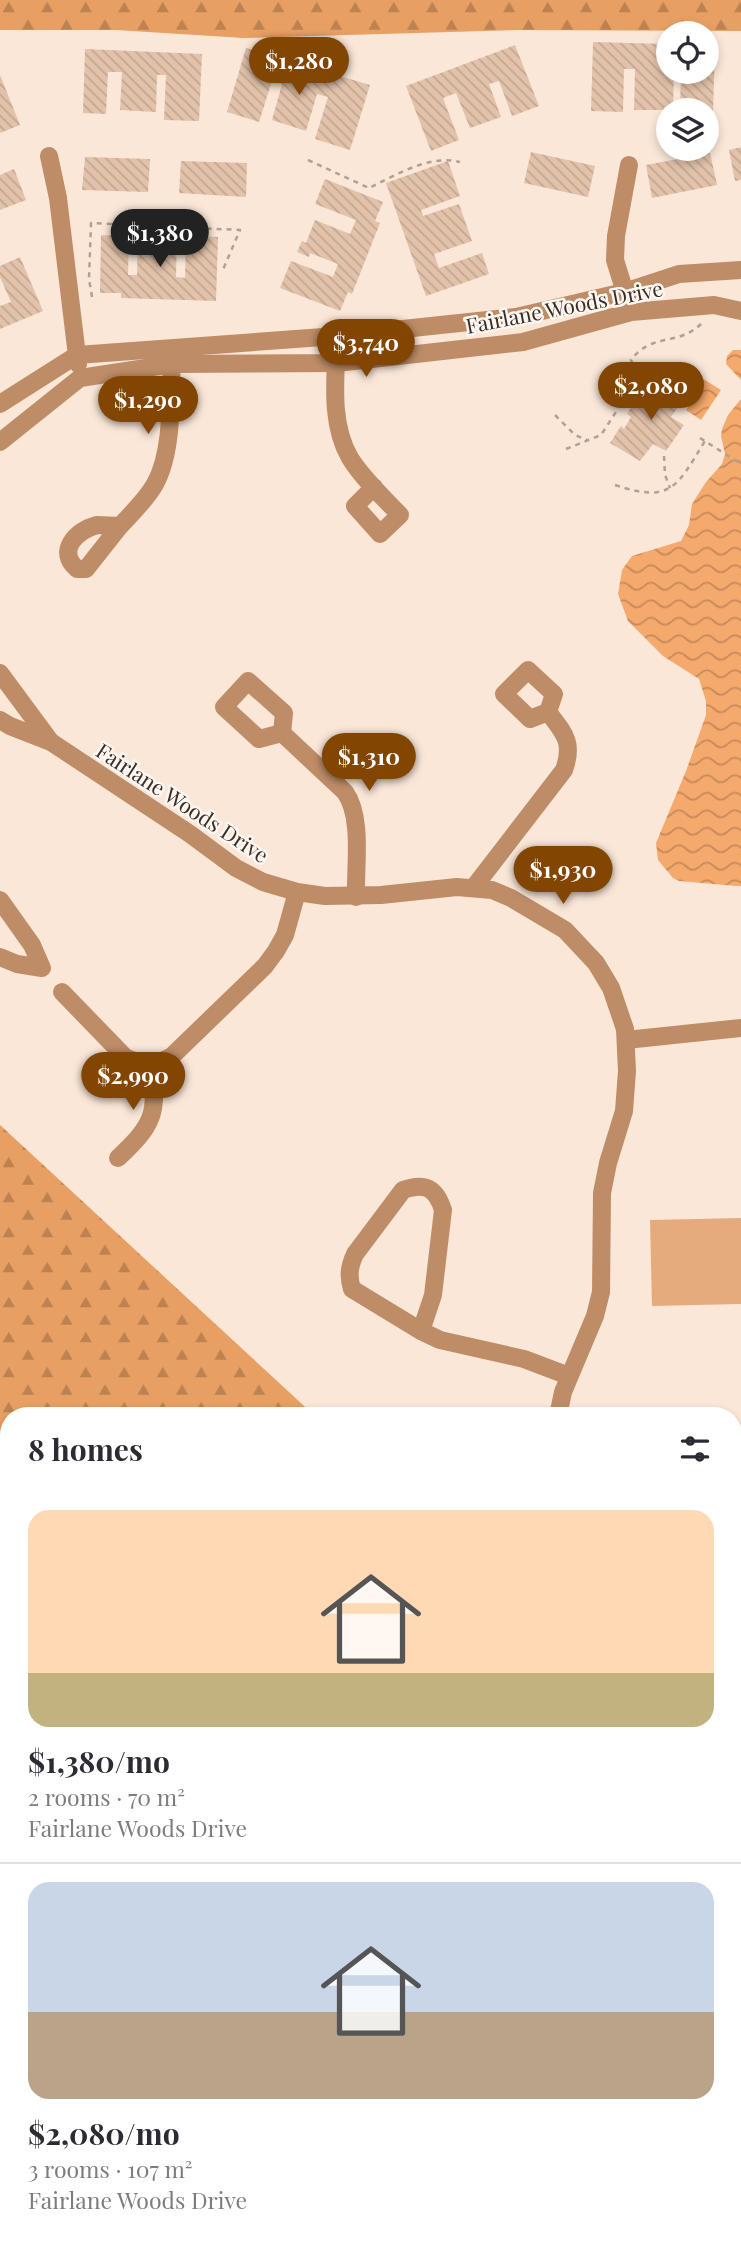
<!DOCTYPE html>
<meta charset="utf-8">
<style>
:root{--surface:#fff;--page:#f2f2f3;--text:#2b2b33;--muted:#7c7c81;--line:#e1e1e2;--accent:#834602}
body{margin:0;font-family:"Playfair Display",serif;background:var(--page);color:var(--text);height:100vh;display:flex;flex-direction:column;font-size:26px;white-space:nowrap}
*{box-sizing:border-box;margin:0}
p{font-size:23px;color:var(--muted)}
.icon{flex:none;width:38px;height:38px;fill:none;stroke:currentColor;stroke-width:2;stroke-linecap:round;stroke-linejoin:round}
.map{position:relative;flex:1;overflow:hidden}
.side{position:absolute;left:0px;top:1407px;width:742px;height:840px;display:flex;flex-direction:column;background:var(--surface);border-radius:28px 28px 0 0;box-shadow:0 4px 10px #0003}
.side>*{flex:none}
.fabs{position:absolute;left:656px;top:21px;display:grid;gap:14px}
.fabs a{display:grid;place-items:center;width:63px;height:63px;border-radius:50%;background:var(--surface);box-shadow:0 4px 10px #0003;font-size:35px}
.price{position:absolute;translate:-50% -60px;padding:0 16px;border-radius:24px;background:var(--accent);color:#fff;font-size:23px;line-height:46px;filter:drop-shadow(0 2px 4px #0008)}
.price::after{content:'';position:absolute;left:50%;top:42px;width:21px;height:16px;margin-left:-10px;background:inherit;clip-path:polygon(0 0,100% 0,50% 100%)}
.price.current{background:#222;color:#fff}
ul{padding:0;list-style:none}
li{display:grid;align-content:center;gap:14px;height:371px;padding:0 28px}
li+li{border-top:2px solid var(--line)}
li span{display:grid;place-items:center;height:217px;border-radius:21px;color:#555}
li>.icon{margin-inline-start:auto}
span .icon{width:126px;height:126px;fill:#fffc;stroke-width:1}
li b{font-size:30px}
h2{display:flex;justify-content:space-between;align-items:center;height:84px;padding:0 28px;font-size:30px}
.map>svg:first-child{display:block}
.forest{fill:url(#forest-firs)}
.pitch{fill:#e6ab7d}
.water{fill:url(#water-waves)}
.building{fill:url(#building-back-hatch)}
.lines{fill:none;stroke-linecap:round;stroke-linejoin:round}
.path{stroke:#b1a094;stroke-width:2.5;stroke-dasharray:5 5;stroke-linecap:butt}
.minor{stroke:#be8d67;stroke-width:18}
.labels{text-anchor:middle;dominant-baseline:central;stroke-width:5;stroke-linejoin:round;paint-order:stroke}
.street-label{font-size:21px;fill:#3b2e25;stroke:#fdf7f2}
</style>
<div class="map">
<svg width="741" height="2247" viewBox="0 0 741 2247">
<defs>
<pattern id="forest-firs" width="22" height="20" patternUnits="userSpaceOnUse" patternTransform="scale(1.75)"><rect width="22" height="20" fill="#e89f63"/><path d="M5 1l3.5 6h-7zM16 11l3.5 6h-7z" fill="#bd8251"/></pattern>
<pattern id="water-waves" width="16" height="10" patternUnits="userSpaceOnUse" patternTransform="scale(1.75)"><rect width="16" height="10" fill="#f4a96d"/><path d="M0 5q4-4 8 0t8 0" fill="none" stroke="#c78a59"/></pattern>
<pattern id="building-back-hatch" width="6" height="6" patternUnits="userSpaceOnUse" patternTransform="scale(1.75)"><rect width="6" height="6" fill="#e2c2aa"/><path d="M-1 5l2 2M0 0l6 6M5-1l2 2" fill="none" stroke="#c3a792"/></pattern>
</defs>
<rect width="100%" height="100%" fill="#fae7d8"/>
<g class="forest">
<polygon points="0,0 741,0 741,31 518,30 244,38 116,30 0,30"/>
<polygon points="0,1125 315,1416 9,1416 9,1751 0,1751"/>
</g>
<polygon class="pitch" points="741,1218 741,1304 652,1306 650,1220"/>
<g class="water">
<polygon points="733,350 741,350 741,380 726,364 727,356"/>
<polygon points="692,372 721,390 701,420 686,410 697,394 684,385"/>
<polygon points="741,399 741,886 736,886 679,881 673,878 658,860 656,843 686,771 706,715 706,701 699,679 663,656 628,621 618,594 622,570 632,556 681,541 689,525 692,504 706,482 722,464 725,454 721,436 722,429 728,415"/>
</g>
<g class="building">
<polygon points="593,42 668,44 668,72 674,72 673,110 634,110 635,69 624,69 623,112 591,111"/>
<polygon points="515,45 539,106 512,116 499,81 489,84 501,117 470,128 456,93 443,98 459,140 431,151 406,86"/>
<polygon points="707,45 715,46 713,112 680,110 681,72 707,72"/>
<polygon points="246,48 370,85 350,150 315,139 328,97 317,94 306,131 272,120 282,84 272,81 259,122 227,112"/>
<polygon points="85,49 202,54 199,121 164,120 166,75 157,75 156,112 120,110 122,72 108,72 106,114 83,113"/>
<polygon points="0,75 20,125 0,133"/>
<polygon points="741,147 741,180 735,181 729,150"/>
<polygon points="531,152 595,166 588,197 524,183"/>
<polygon points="710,153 717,185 652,198 646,165"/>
<polygon points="85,157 150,159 148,192 82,190"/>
<polygon points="181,161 247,163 246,197 179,193"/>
<polygon points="448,161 460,196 421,210 423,216 459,204 472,241 434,254 439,268 482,253 489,274 426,296 386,183"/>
<polygon points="14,169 26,200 0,210 0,175"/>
<polygon points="325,179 383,202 375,221 380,223 352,294 348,292 340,311 280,288 291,261 333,277 338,264 310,253 309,257 297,252 302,241 306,243 315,220 350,234 356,220 315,204"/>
<polygon points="101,235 129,236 128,275 137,275 138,238 177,239 176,277 185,278 186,236 218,237 216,301 121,298 121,293 100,293"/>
<polygon points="20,257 43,311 0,329 0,306 11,302 0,277 0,266"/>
<polygon points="668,375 674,379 670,388 685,397 671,417 684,425 666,451 653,444 640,461 610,443 621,426 624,429 631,417 627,414 633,404 637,407 654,382 661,386"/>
<polygon points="9,1960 9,2044 0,2044 0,1961"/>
<polygon points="391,2238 527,2238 528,2247 385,2247"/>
</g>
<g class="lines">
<g class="path">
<path d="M308 160 369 188C396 175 430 154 460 162"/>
<polyline points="92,297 89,279 91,223 240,230 222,272"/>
<polyline points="555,415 575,435 587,440"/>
<polyline points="700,438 741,464"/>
<path d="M566 449 601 435 636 381 637 374 631 360C652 332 677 347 701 324"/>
<polyline points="664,456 665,475 670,488"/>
<path d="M615 485C672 504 677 486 705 441"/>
</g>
<g class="minor">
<polyline points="49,156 58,198 78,364"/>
<polyline points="628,302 615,260 616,236 629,165"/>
<path d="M337 336C336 376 329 422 350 458 363 479 383 497 400 515L380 534 355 506 374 487"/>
<polyline points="0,404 77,355 337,336 516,317 624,292 679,274 741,270"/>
<polyline points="0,442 80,378 172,364 336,363 523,342 631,312 714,305 741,311"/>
<path d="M97 525 120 526 86 569H77C56 551 76 531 97 525Z"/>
<path d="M120 526C133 512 146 500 155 484 174 450 170 393 172 355"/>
<polyline points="0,673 51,742"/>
<polygon points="248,681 284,713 282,733 259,739 224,707"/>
<polyline points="0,720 10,726 51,742 190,834 236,868 263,882 297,892 325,896 381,895 457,887 492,890 511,898 565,930 596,963 611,988 625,1029 627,1071 624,1111 608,1163 602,1193 601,1292 595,1316 563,1392 558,1416"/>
<path d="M282 733 345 792C363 817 355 866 356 897"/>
<path d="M474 887 564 770C574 742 564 733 548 712L530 719 504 694 528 670 554 694 548 712"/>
<polyline points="0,900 32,945 42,968 17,964 0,957"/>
<path d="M62 992 125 1057C143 1066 155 1066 172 1056L265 966 276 951 285 935 297 892"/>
<polyline points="626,1040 741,1028"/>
<path d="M118 1158C152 1126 160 1113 150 1065"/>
<path d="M421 1331 433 1295 443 1210C436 1188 425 1182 403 1190L355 1254C349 1267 348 1276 352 1289L421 1331 440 1340 524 1359 569 1376"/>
<polyline points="733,1757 741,1757"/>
<polyline points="0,1767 9,1767"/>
<polyline points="733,1820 741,1820"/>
<polyline points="0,1841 9,1840"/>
<polyline points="0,1926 9,1925"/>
<polyline points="733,2141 741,2139"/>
<polyline points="0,2224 13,2247"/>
<polyline points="205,2238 206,2247"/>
<polyline points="636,2238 637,2247"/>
<polyline points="310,2247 358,2238"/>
</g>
</g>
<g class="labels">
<g class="street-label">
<text transform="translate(564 306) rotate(-11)">Fairlane Woods Drive</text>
<text transform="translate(183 802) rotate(33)">Fairlane Woods Drive</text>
</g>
</g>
</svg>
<div class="fabs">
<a><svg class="icon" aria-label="locate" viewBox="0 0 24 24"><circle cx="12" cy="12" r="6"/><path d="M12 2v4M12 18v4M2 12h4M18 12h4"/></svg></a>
<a><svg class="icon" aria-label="layers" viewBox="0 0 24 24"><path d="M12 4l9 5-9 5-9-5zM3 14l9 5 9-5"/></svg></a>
</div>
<b class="price" style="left:299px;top:97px">$1,280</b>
<b class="price current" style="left:160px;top:269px">$1,380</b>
<b class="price" style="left:366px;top:379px">$3,740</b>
<b class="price" style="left:651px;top:422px">$2,080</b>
<b class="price" style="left:148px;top:436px">$1,290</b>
<b class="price" style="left:369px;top:793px">$1,310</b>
<b class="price" style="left:563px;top:906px">$1,930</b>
<b class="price" style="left:133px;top:1112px">$2,990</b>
<section class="side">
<h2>8 homes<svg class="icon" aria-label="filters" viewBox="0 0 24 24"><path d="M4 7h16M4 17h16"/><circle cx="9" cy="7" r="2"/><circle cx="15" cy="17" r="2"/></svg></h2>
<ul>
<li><span style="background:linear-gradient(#ffd9b3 75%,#c2b280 0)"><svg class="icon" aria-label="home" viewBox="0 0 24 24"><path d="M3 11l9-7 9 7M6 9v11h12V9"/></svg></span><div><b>$1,380/mo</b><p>2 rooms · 70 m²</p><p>Fairlane Woods Drive</p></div></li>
<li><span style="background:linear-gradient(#c9d6e8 60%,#b9a48a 0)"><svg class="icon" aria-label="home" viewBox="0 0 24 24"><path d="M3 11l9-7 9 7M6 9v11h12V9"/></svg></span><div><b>$2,080/mo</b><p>3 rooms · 107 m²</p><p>Fairlane Woods Drive</p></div></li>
</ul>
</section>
</div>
